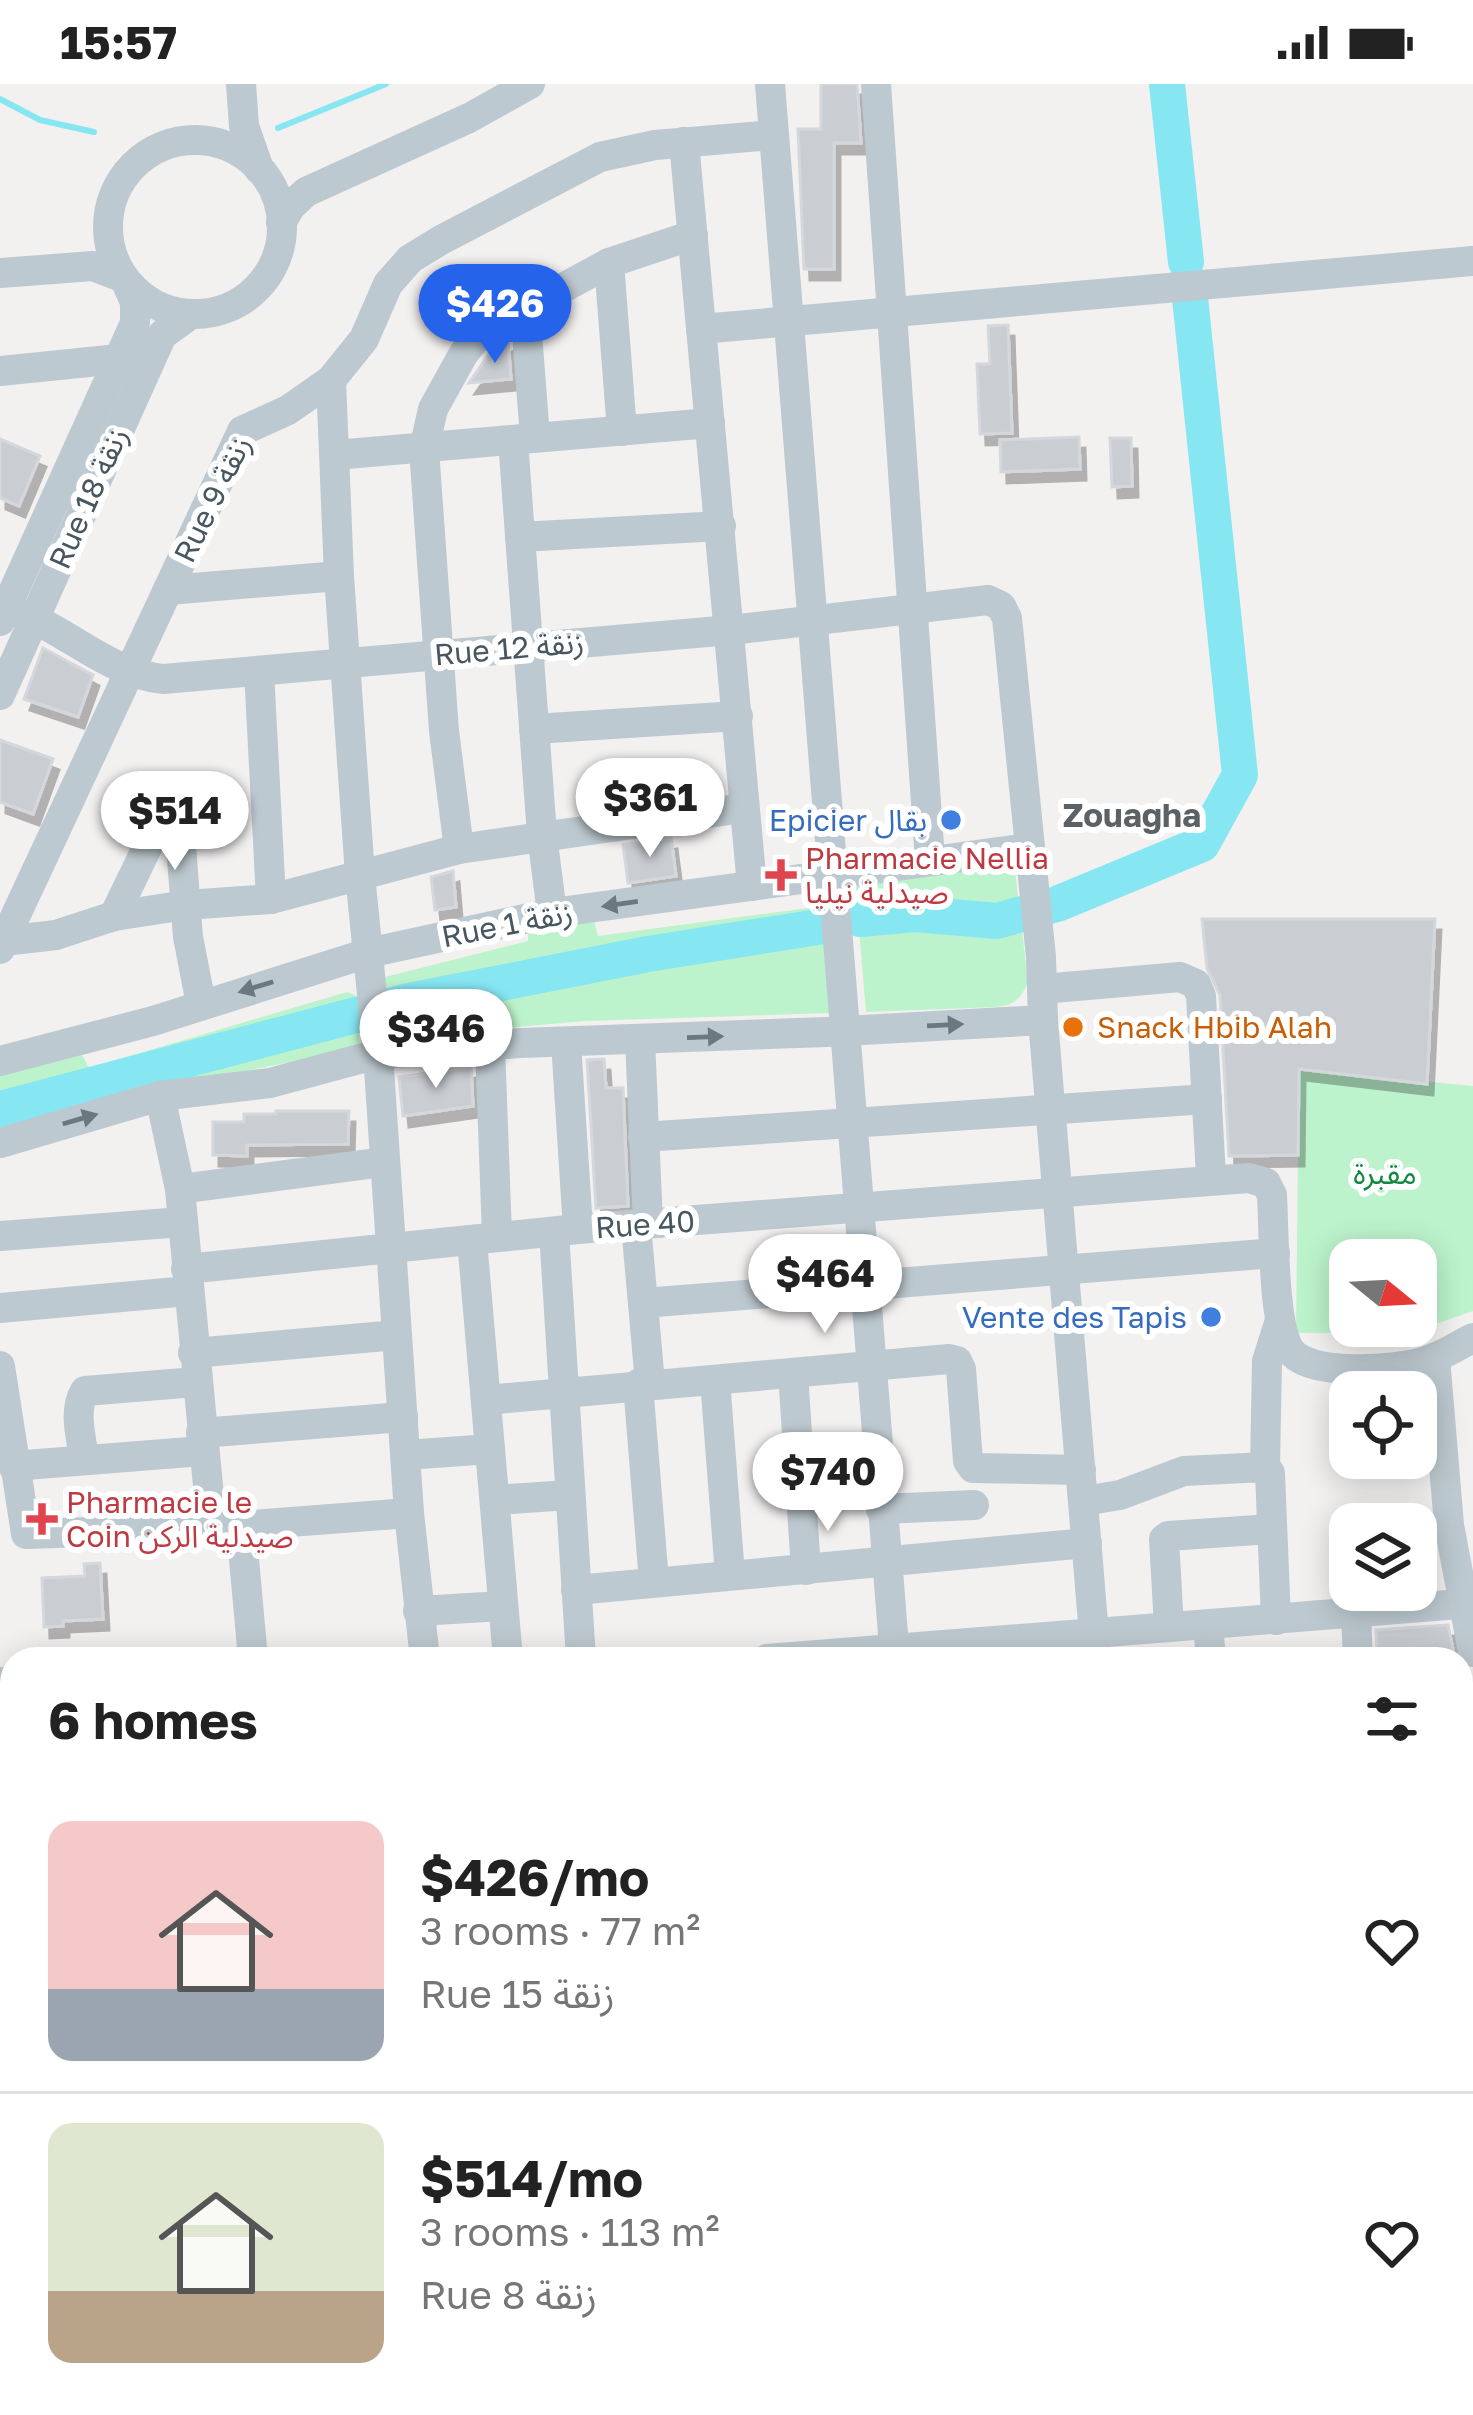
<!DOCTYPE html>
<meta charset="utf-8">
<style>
:root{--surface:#fff;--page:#f6f6f6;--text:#222;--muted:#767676;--line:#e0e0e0;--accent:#2563eb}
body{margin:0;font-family:"Golos Text","Noto Sans Arabic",sans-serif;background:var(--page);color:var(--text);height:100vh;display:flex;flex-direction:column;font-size:45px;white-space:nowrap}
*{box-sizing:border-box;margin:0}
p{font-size:39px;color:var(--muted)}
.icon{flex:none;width:66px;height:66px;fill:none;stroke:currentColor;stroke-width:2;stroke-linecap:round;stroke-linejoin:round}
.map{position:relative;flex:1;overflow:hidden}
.details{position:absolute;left:0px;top:1563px;width:1473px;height:768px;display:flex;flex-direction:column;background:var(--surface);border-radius:36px 36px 0 0;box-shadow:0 6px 30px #0003}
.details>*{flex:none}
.needle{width:78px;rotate:108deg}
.buttons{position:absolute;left:1329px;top:1155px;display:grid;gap:24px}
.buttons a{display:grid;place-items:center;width:108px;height:108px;border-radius:24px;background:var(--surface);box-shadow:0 6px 30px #0003;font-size:60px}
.price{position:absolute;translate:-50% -102px;padding:0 27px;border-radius:42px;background:#fff;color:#222;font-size:39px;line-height:78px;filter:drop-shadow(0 3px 6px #0008)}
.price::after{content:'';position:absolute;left:50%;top:72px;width:36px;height:27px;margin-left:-18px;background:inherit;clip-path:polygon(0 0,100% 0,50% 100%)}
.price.current{background:var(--accent);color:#fff}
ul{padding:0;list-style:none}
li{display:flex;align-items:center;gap:36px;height:300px;padding:0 48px}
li+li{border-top:3px solid var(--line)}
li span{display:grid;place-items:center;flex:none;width:336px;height:240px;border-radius:24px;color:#555}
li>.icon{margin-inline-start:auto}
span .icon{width:144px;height:144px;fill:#fffc;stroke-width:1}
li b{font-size:51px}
h2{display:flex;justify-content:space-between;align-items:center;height:144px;padding:0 48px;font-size:51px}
.status{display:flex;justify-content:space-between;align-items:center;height:84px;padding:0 60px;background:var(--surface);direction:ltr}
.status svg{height:33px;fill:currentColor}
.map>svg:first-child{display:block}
.green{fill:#bcf3cc;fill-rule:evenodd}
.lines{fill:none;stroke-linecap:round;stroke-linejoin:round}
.stream{stroke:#86e6f2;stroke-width:6}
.river{stroke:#86e6f2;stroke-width:36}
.building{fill:#caced3;stroke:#d4d7dc;stroke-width:3;filter:url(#shadow)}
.minor{stroke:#bdc9d0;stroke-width:30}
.oneway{fill:#6a7881}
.shop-dot{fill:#3f7fe0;stroke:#fff;stroke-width:4.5}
.health-dot{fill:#e0444e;stroke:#fff;stroke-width:4.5}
.food-dot{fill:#e8710a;stroke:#fff;stroke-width:4.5}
.labels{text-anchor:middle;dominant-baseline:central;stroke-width:12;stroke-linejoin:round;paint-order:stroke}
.street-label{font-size:30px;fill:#47565f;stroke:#fff}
.shop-label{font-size:30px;fill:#366cbe;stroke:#fff;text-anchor:end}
.health-label{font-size:30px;fill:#be3a42;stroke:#fff;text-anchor:start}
.food-label{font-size:30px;fill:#c56008;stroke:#fff;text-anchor:start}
.park-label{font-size:30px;fill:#118741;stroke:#fff}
.neighbourhood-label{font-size:33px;font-weight:bold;fill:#5c6166;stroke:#fff}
</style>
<div class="status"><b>15:57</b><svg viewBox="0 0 49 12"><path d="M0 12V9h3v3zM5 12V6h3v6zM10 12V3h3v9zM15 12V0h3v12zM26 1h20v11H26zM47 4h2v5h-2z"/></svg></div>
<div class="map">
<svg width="1473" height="2331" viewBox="0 0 1473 2331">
<defs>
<filter id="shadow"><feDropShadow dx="6" dy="11" stdDeviation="0" flood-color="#0004"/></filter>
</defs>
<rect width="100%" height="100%" fill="#f3f0f0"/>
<g class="green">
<path d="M1014 778 1028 898C1021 915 1014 921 996 923L866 928 855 799Z"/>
<polygon points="823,822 832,929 585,937 394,954 385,893 528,857 528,845 594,837 598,852"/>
<polygon points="347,908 355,911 360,964 156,1005 146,997 21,1036 0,1048 0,991 82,971 89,984"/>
<path d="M1299 985 1473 1002V1227L1410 1249H1296ZM1350 1176H1416V1242H1350Z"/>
</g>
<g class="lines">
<g class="stream">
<polyline points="0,15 40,36 94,48"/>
<polyline points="278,44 386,0"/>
</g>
<g class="river">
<polyline points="1167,0 1186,178"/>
<polyline points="860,835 915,830 997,837 1057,820 1202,760 1240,691 1190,214"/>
<polyline points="0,1025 409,917 648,870 818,843"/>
</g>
</g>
<g class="building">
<polygon points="821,0 857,0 861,59 834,59 834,185 804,185 798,45 821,45"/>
<polygon points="1008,241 1012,349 980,350 977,280 990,280 988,242"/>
<polygon points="508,256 511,295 469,299 494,263"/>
<polygon points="1079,353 1080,385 1001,388 1000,356"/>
<polygon points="1110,354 1131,354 1132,402 1112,403"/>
<polygon points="0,355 40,372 19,422 0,414"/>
<polygon points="43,564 93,591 78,633 24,615"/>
<polygon points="0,656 53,675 33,730 0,718"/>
<polygon points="671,754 676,792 628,799 623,761"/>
<polygon points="453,787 456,823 435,826 431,793"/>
<polygon points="1202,835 1435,835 1427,1000 1299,985 1298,1071 1229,1072 1220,911 1207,884"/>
<polygon points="604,975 606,1004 623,1004 628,1122 596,1124 587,976"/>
<polygon points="471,983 473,1022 403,1032 399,993"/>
<polygon points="276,1027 349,1027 348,1060 247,1061 247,1072 213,1071 213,1038 244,1038 244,1030 276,1030"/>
<polygon points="100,1479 103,1535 63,1537 63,1542 44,1543 42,1494 85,1492 84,1480"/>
<polygon points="1448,1541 1455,1575 1377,1575 1376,1546"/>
</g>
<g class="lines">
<g class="minor">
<polyline points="241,0 244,42 259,85"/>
<polyline points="770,0 895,1575"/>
<polyline points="876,0 930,776"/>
<circle cx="195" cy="143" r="87"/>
<polyline points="684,58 752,802"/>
<polyline points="281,139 291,122 306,108 469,34 530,0"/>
<polyline points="609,179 622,347"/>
<polyline points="0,189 93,182 124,194"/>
<polyline points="525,224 535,353"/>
<polyline points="701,245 1473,177"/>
<polyline points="0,287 118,275 129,279"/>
<polyline points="331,296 339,492 360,791 378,970 409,1429 425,1575"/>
<polyline points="513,356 542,751 552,829"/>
<polyline points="335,371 710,339"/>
<polyline points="520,453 721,442"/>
<polyline points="168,506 339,492"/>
<path d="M0 523C58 536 103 589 163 595L731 546 988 516 1001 522 1007 534 1041 873 1043 936 1096 1575"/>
<polyline points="0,537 135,239 135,218 126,198"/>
<polyline points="259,587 271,815"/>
<polyline points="0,611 162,251 191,230"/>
<polyline points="534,645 738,632"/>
<polyline points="459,765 444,647 424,365 433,325 464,269 481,248 609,179 693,151"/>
<polyline points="114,832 172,712 177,709 188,853 201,920"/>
<polyline points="4,857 56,851 114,832 186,821 271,815 459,765 743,724"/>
<polyline points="0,865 242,347 288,326 331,296 364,255 388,200 410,175 441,156 600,73 655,61 772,51"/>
<polyline points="1042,905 1180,893 1196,900 1201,912 1211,1093"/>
<polyline points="640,955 648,1140"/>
<polyline points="566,958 578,1145"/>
<polyline points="490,961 497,1152"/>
<polyline points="0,977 153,937 368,869 552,829 1028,764"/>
<polyline points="160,1012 180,1105 212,1444"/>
<polyline points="643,1053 1207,1015"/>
<polyline points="0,1059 160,1012 270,999 378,970 520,959 827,948 1043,936"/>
<polyline points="180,1105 384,1078"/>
<polyline points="636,1141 650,1299"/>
<polyline points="554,1148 581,1575"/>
<polyline points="0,1152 182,1138"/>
<polyline points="472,1156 508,1575"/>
<path d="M186 1185 578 1145 1249 1094 1266 1099 1272 1111C1274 1145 1273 1241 1290 1266 1308 1293 1395 1286 1423 1278 1441 1273 1457 1262 1473 1254"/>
<polyline points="643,1219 1275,1169"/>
<polyline points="0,1224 188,1207"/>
<polyline points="193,1269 397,1251"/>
<polyline points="1435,1274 1449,1441 1473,1568"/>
<polyline points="0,1282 26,1450 212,1444 409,1429"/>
<polyline points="793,1289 806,1486"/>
<polyline points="715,1296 730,1491"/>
<polyline points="638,1300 654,1498"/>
<polyline points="486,1316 949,1275 957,1277 961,1285 968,1377 973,1384 1081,1386"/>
<polyline points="201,1349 403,1333"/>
<polyline points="406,1371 490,1365"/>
<path d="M84 1374C81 1352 73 1326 85 1307L196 1298"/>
<polyline points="13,1382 202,1367"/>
<polyline points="1265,1383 1267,1277 1280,1236"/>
<polyline points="495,1416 569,1411"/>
<polyline points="1084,1417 1120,1411 1184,1387 1266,1383 1270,1389 1276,1536"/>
<polyline points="881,1425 974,1421"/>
<polyline points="241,1442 253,1575"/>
<polyline points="576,1506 1087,1459"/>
<polyline points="418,1527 503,1522"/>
<polyline points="1356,1529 1358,1575"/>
<polyline points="1208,1541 1211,1575"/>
<polyline points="1169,1543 1164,1455 1168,1452 1272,1445"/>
<polyline points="767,1575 1473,1519"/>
<polyline points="0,1598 12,1631"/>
<polyline points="1461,1768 1473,1768"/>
<polyline points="1461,1863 1473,1862"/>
<polyline points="1461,1952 1473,1952"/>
<polyline points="1461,2027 1473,2019"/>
<polyline points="1461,2084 1473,2106"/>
<polyline points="311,2319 316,2331"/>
<polyline points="379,2319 384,2331"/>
<polyline points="670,2319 673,2324"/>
<polyline points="812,2319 816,2331"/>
<polyline points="907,2319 909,2331"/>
<polyline points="984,2319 985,2331"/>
<polyline points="10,2331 12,2295"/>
<polyline points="478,2331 493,2325"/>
<polyline points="1020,2331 1037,2319"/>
</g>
</g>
<defs><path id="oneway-solid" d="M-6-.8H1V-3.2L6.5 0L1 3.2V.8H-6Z" transform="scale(3)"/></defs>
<g class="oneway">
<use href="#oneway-solid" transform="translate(620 820) rotate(172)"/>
<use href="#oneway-solid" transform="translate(256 903) rotate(163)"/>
<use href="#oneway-solid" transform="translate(945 941) rotate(-3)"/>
<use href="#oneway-solid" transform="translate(705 953) rotate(-2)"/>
<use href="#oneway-solid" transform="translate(80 1035) rotate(-16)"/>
</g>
<g class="shop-dot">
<circle cx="951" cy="736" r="12"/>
<circle cx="1211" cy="1233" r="12"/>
</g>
<g class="health-dot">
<path d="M775 773h12v12h12v12h-12v12h-12v-12h-12v-12h12z"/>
<path d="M36 1417h12v12h12v12h-12v12h-12v-12h-12v-12h12z"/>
</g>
<circle class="food-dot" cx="1073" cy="943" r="12"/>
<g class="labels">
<g class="street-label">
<text transform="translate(88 414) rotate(-66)">Rue 18 زنقة</text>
<text transform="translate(212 415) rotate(-64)">Rue 9 زنقة</text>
<text transform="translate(509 564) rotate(-5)">Rue 12 زنقة</text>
<text transform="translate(507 840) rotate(-11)">Rue 1 زنقة</text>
<text transform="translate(645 1140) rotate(-4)">Rue 40</text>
</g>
<g class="shop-label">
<text x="927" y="736">Epicier بقال</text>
<text x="1187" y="1233">Vente des Tapis</text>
</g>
<g class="health-label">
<text x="805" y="774">Pharmacie Nellia<tspan x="805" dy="34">صيدلية نيليا</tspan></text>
<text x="66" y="1418">Pharmacie le<tspan x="66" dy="34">Coin صيدلية الركن</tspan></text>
</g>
<g class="food-label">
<text x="1097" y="943">Snack Hbib Alah</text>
</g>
<g class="park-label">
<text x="1385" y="1089">مقبرة</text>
</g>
<g class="neighbourhood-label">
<text x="1132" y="730">Zouagha</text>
</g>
</g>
</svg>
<div class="buttons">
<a><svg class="needle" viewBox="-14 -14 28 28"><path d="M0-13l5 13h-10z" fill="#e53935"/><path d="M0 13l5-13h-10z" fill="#767676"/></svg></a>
<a><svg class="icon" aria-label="locate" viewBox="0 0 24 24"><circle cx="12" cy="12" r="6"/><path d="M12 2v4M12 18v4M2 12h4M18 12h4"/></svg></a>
<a><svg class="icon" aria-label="layers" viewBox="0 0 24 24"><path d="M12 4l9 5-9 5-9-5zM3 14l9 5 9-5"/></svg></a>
</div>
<b class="price current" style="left:495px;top:282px">$426</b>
<b class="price" style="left:650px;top:776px">$361</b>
<b class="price" style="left:175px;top:789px">$514</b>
<b class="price" style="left:436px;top:1007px">$346</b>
<b class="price" style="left:825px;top:1252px">$464</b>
<b class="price" style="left:828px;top:1450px">$740</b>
<section class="details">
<h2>6 homes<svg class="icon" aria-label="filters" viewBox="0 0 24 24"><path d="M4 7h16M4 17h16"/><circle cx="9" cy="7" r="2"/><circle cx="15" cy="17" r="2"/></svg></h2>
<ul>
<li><span style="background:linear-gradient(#f6c9c9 70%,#9aa5b1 0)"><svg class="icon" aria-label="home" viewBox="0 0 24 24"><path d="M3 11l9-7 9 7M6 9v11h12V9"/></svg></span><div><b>$426/mo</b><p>3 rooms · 77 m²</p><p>Rue 15 زنقة</p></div><svg class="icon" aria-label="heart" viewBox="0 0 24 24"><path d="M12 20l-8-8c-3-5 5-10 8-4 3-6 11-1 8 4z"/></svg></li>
<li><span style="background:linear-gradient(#dfe7d0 70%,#b9a48a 0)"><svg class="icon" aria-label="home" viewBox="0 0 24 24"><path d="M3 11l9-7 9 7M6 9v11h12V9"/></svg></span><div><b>$514/mo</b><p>3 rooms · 113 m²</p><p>Rue 8 زنقة</p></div><svg class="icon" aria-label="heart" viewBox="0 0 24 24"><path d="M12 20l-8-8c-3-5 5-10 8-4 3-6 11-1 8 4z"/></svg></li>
</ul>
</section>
</div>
